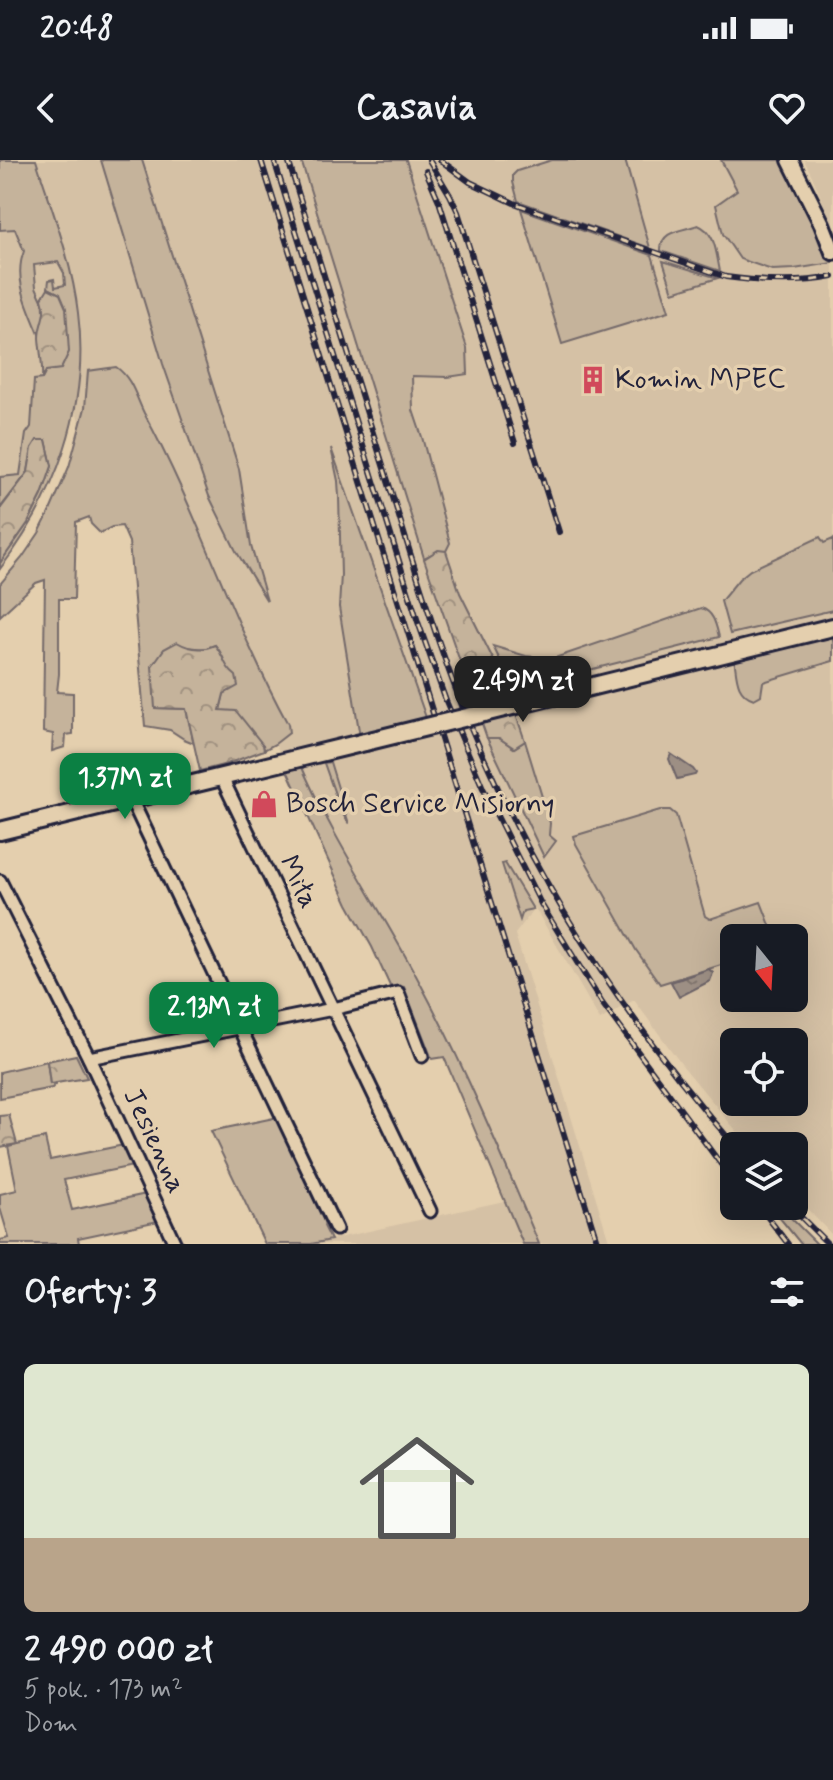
<!DOCTYPE html>
<html lang="pl">
<meta charset="utf-8">
<style>
:root{--surface:#171b24;--page:#20242c;--text:#f1f3f6;--muted:#9ea1a6;--accent:#0b8043}
body{margin:0;font-family:Mynerve,sans-serif;background:var(--page);color:var(--text);height:100vh;display:flex;flex-direction:column;font-size:30px;white-space:nowrap}
*{box-sizing:border-box;margin:0}
p{font-size:26px;color:var(--muted)}
.icon{flex:none;width:44px;height:44px;fill:none;stroke:currentColor;stroke-width:2;stroke-linecap:round;stroke-linejoin:round}
.map{position:relative;height:1084px;overflow:hidden}
.side{display:flex;flex-direction:column;background:var(--surface);flex:1}
.side>*{flex:none}
.needle{width:52px;rotate:162deg}
.tools{position:absolute;left:720px;top:764px;display:grid;gap:16px}
.tools a{display:grid;place-items:center;width:88px;height:88px;border-radius:12px;background:var(--surface);box-shadow:0 8px 32px #0002;font-size:40px}
.price{position:absolute;translate:-50% -68px;padding:0 18px;border-radius:16px;background:var(--accent);color:#fff;font-size:26px;line-height:52px;filter:drop-shadow(0 2px 4px #0008)}
.price::after{content:'';position:absolute;left:50%;top:48px;width:24px;height:18px;margin-left:-12px;background:inherit;clip-path:polygon(0 0,100% 0,50% 100%)}
.price.active{background:#222;color:#fff}
ul{padding:0;list-style:none}
li{display:grid;align-content:center;gap:16px;height:424px;padding:0 24px}
li span{display:grid;place-items:center;height:248px;border-radius:12px;color:#555}
li>.icon{margin-inline-start:auto}
span .icon{width:144px;height:144px;fill:#fffc;stroke-width:1}
li b{font-size:34px}
h2{display:flex;justify-content:space-between;align-items:center;height:96px;padding:0 24px;font-size:34px}
.status{display:flex;justify-content:space-between;align-items:center;height:56px;padding:0 40px;background:var(--surface);direction:ltr}
.status svg{height:22px;fill:currentColor}
header{display:flex;justify-content:space-between;align-items:center;height:104px;padding:0 24px;background:var(--surface);font-size:36px;font-weight:700}
.map>svg:first-child{display:block}
.built{fill:#d5c1a5;fill-rule:evenodd}
.green{fill:#c5b39b;stroke:#746a6b;stroke-width:2}
.forest{fill:url(#forest-crowns);stroke:#746a6b;stroke-width:2}
.water{fill:url(#water-ripples);stroke:#6c6367;stroke-width:2}
.lines{fill:none;stroke-linecap:round;stroke-linejoin:round}
.minor-casing{stroke:#22223b;stroke-width:17}
.tertiary-casing{stroke:#22223b;stroke-width:20}
.secondary-casing{stroke:#22223b;stroke-width:22}
.minor{stroke:#e4cfae;stroke-width:11}
.tertiary{stroke:#e4cfae;stroke-width:14}
.secondary{stroke:#e4cfae;stroke-width:16}
.rail-casing{stroke:#22223b;stroke-width:6}
.rail{stroke:#e4cfae;stroke-width:3;stroke-dasharray:9;stroke-linecap:butt}
.secondary-bridge-casing{stroke:#22223b;stroke-width:22;stroke-linecap:butt}
.secondary-bridge{stroke:#e4cfae;stroke-width:16}
.labels{text-anchor:middle;dominant-baseline:central;stroke-width:7;stroke-linejoin:round;paint-order:stroke}
.poi-label{font-size:28px;fill:#22223b;stroke:#e4cfae;text-anchor:start}
.street-label{font-size:28px;fill:#22223b;stroke:#e4cfae}
</style>
<div class="status"><b>20:48</b><svg viewBox="0 0 49 12"><path d="M0 12V9h3v3zM5 12V6h3v6zM10 12V3h3v9zM15 12V0h3v12zM26 1h20v11H26zM47 4h2v5h-2z"/></svg></div>
<header><svg class="icon" aria-label="back" viewBox="0 0 24 24"><path d="M15 5l-7 7 7 7"/></svg>Casavia<svg class="icon" aria-label="heart" viewBox="0 0 24 24"><path d="M12 20l-8-8c-3-5 5-10 8-4 3-6 11-1 8 4z"/></svg></header>
<div class="map">
<svg width="833" height="1084" viewBox="0 0 833 1084">
<defs>
<pattern id="forest-crowns" width="20" height="18" patternUnits="userSpaceOnUse" patternTransform="scale(2)"><rect width="20" height="18" fill="#c5b39b"/><path d="M2 6a3 3 0 1 1 6 0M12 15a3 3 0 1 1 6 0" fill="none" stroke="#a09180"/></pattern>
<pattern id="water-ripples" width="26" height="14" patternUnits="userSpaceOnUse" patternTransform="scale(2)"><rect width="26" height="14" fill="#9d8f84"/><path d="M2 4q2-2 4 0t4 0M15 11q2-2 4 0t4 0" fill="none" stroke="#80746d"/></pattern>
</defs>
<rect width="100%" height="100%" fill="#e4cfae"/>
<filter id="ink" filterUnits="userSpaceOnUse"><feTurbulence type="fractalNoise" baseFrequency=".0125" numOctaves="2"/><feDisplacementMap in="SourceGraphic" scale="16" xChannelSelector="R" yChannelSelector="G"/><feConvolveMatrix kernelMatrix="1 2 1 2 8 2 1 2 1" color-interpolation-filters="sRGB"/></filter>
<g filter="url(#ink)">
<g class="built">
<path d="M0 0H790L833 92V1076L794 1035V986H749L682 905 634 840 600 860 535 748 515 774 610 1084H311L504 1041 444 897 432 899 404 827 390 826 372 787 348 744 287 610 149 287 97 307 69 235 0 397ZM506 525 525 581 551 669 549 675 542 662 500 534ZM734 778H794V838H734ZM734 882H794V942H734Z"/>
<polygon points="804,0 833,0 833,66 812,16"/>
</g>
<g class="green">
<path d="M0 0H36C52 50 72 101 78 153 90 245 56 337 0 409V403L28 363 42 335 52 306 46 280 32 288 28 312 1 347 0 355V317L20 315 26 274 31 267 34 220 42 219 46 211 60 134 48 128 49 120 54 119 55 127 65 125 64 113 58 102 34 105 36 127 46 149 39 174C28 147 13 119 24 91L15 69 0 70Z"/>
<polygon points="101,0 142,0 239,309 251,386 267,441 236,391 209,336 163,204"/>
<polygon points="301,0 406,0 467,188 468,214 448,217 412,216 413,250 422,277 450,383 446,391 438,391 424,398"/>
<polygon points="552,0 625,0 650,88 518,41 513,22 513,15 517,11"/>
<polygon points="721,0 788,0 833,92 833,103 794,109 772,110 740,99 723,74 716,45 737,30"/>
<polygon points="521,49 652,95 669,151 562,184"/>
<path d="M698 65C716 72 716 94 720 111L661 91C660 70 682 71 698 65Z"/>
<polygon points="663,101 718,118 673,132"/>
<path d="M116 207C132 218 136 237 144 253 199 354 233 464 288 564L289 573 275 584 264 590 263 585 220 550C226 526 233 506 215 485L206 489 186 487 156 548 186 549 194 583 184 579 170 570 145 566 129 382 122 366 112 367 100 373 91 364 89 357 76 362 74 439H59V514L57 532 73 533V574L66 575 65 587 52 591 53 574 43 572 45 420 36 423 0 456V424L22 398 39 373 50 351 69 307 85 248 88 211Z"/>
<polygon points="331,288 430,569 361,583 339,447 341,415 339,337 338,321"/>
<polygon points="820,377 824,383 833,379 833,450 730,474 721,441 739,419 750,410"/>
<path d="M701 448C714 452 716 465 719 477L514 529 493 486 526 496 552 499Z"/>
<path d="M833 475V501L763 522 761 535 754 539C735 533 737 515 734 498Z"/>
<polygon points="487,578 499,578 514,588 525,581 550,663 549,675 556,681 544,697"/>
<path d="M298 598C331 677 380 747 420 823 465 907 502 996 539 1084H523L444 897 432 899 404 827 390 826 372 787 348 744 287 610 272 612Z"/>
<polygon points="330,602 349,664 341,651 324,603"/>
<polygon points="660,650 670,650 676,655 705,756 710,759 761,742 775,778 734,778 734,801 660,824 636,790 576,684 574,676"/>
<polygon points="505,703 533,749 523,751 520,760 502,704"/>
<polygon points="47,901 50,924 56,924 52,928 0,938 0,912"/>
<polygon points="279,957 326,1056 324,1066 331,1080 311,1084 265,1084 211,971"/>
<polygon points="45,978 50,1000 129,984 138,1005 64,1020 72,1050 151,1033 163,1060 78,1078 79,1084 0,1084 0,1080 9,1078 0,1048 0,1034 17,1030 8,986"/>
<polygon points="770,1046 779,1046 817,1084 801,1084"/>
</g>
<g class="forest">
<path d="M48 128 60 134 66 148 69 192 61 209 46 211 42 219C43 205 40 192 39 178 39 162 48 155 42 138Z"/>
<polygon points="37,280 46,280 52,306 42,335 28,363 0,403 1,348 28,312 32,288"/>
<polygon points="438,390 446,391 460,433 506,525 525,581 514,588 499,578 487,578 424,399"/>
<path d="M177 482C189 489 202 491 215 485 225 497 223 506 236 516L238 526 224 534 220 550 236 551 263 585 264 590 227 604 200 611 186 549 155 548 152 506 164 489Z"/>
<polygon points="76,895 87,918 50,924 47,901"/>
<polygon points="9,955 17,984 0,987 0,956"/>
</g>
<g class="water">
<polygon points="671,594 693,609 696,613 695,615 677,619 669,599"/>
<polygon points="709,809 713,813 710,821 679,837 671,822"/>
</g>
<g class="lines">
<defs>
<g id="minor">
<polyline points="221,616 430,1051"/>
<polyline points="131,639 336,1069"/>
<polyline points="0,721 89,898 175,1084"/>
<polyline points="89,898 333,849 398,833 422,896"/>
</g>
<polyline id="tertiary" points="790,0 822,64 833,92"/>
<g id="secondary">
<polyline points="484,553 833,467"/>
<polyline points="0,671 365,582"/>
</g>
</defs>
<use href="#minor" class="minor-casing"/>
<use href="#tertiary" class="tertiary-casing"/>
<use href="#secondary" class="secondary-casing"/>
<use href="#minor" class="minor"/>
<use href="#tertiary" class="tertiary"/>
<use href="#secondary" class="secondary"/>
<defs>
<g id="rail">
<polyline points="261,0 598,1084"/>
<polyline points="274,0 418,462 446,541 483,628 541,744 602,843 734,1022"/>
<path d="M288 0C323 111 357 223 392 334 419 421 444 508 481 591 544 735 632 868 735 986"/>
<polyline points="429,0 450,35 458,52 559,372"/>
<path d="M440 0 470 22 514 43 726 117C762 122 797 124 833 117"/>
<polyline points="426,11 439,41 515,283"/>
<polyline points="759,1046 788,1084"/>
<polyline points="790,1046 828,1084"/>
</g>
</defs>
<use href="#rail" class="rail-casing"/>
<use href="#rail" class="rail"/>
<defs>
<polyline id="secondary-bridge" points="365,582 484,553"/>
</defs>
<use href="#secondary-bridge" class="secondary-bridge-casing"/>
<use href="#secondary-bridge" class="secondary-bridge"/>
</g>
</g>
<defs>
<symbol id="building-bare" viewBox="-9 -9 18 18"><path d="M-4-6H4V6H1V3H-1V6H-4ZM-2.5-4.3h1.7v1.8h-1.7ZM.8-4.3h1.7v1.8H.8ZM-2.5-1h1.7V.8h-1.7ZM.8-1h1.7V.8H.8Z" fill="#d1495b" stroke="#e4cfae" stroke-width="2.5" paint-order="stroke"/></symbol>
<symbol id="shop-bare" viewBox="-9 -9 18 18"><path d="M-5-2.5h2.3a2.7 3.5 0 0 1 5.4 0H5L5.5 6h-11ZM-1.5-2.5h3a1.5 2.3 0 0 0-3 0Z" fill="#d1495b" stroke="#e4cfae" stroke-width="2.5" paint-order="stroke"/></symbol>
</defs>
<g fill-rule="evenodd">
<use href="#building-bare" x="573" y="200" width="40" height="40"/>
<use href="#shop-bare" x="244" y="624" width="40" height="40"/>
</g>
<g class="labels">
<g class="poi-label">
<text x="615" y="220">Komin MPEC</text>
<text x="286" y="644">Bosch Service Misiorny</text>
</g>
<g class="street-label">
<text transform="translate(298 722) rotate(64)">Miła</text>
<text transform="translate(154 981) rotate(65)">Jesienna</text>
</g>
</g>
</svg>
<div class="tools">
<a><svg class="needle" viewBox="-14 -14 28 28"><path d="M0-13l5 13h-10z" fill="#e53935"/><path d="M0 13l5-13h-10z" fill="#9ea1a6"/></svg></a>
<a><svg class="icon" aria-label="locate" viewBox="0 0 24 24"><circle cx="12" cy="12" r="6"/><path d="M12 2v4M12 18v4M2 12h4M18 12h4"/></svg></a>
<a><svg class="icon" aria-label="layers" viewBox="0 0 24 24"><path d="M12 4l9 5-9 5-9-5zM3 14l9 5 9-5"/></svg></a>
</div>
<b class="price active" style="left:523px;top:564px">2.49M zł</b>
<b class="price" style="left:125px;top:661px">1.37M zł</b>
<b class="price" style="left:214px;top:890px">2.13M zł</b>
</div>
<section class="side">
<h2>Oferty: 3<svg class="icon" aria-label="filters" viewBox="0 0 24 24"><path d="M4 7h16M4 17h16"/><circle cx="9" cy="7" r="2"/><circle cx="15" cy="17" r="2"/></svg></h2>
<ul>
<li><span style="background:linear-gradient(#dfe7d0 70%,#b9a48a 0)"><svg class="icon" aria-label="home" viewBox="0 0 24 24"><path d="M3 11l9-7 9 7M6 9v11h12V9"/></svg></span><div><b>2 490 000 zł</b><p>5 pok. · 173 m²</p><p>Dom</p></div></li>
</ul>
</section>
